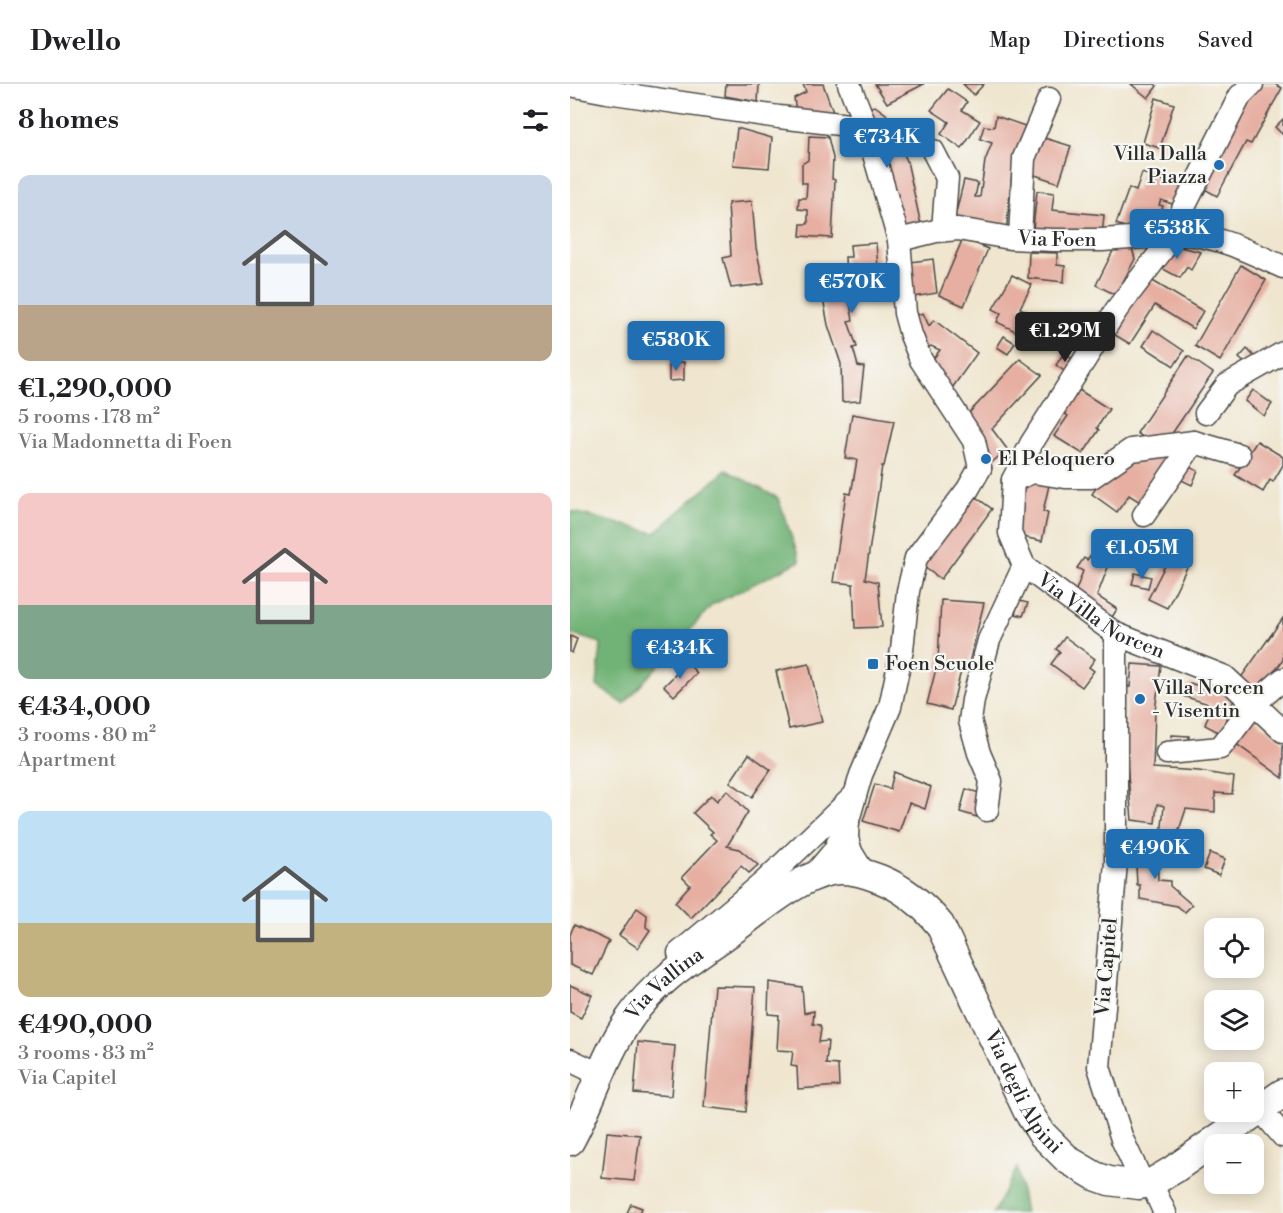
<!DOCTYPE html>
<meta charset="utf-8">
<style>
:root{--surface:#fff;--page:#f2f2f2;--text:#202124;--muted:#757577;--line:#e0e0e0;--accent:#1f6fb2}
body{margin:0;font-family:"Libre Bodoni",serif;background:var(--page);color:var(--text);height:100vh;display:flex;flex-direction:column;font-size:22px;white-space:nowrap}
*{box-sizing:border-box;margin:0}
p{font-size:20px;color:var(--muted)}
.icon{flex:none;width:33px;height:33px;fill:none;stroke:currentColor;stroke-width:2;stroke-linecap:round;stroke-linejoin:round}
.map{position:relative;flex:1;overflow:hidden}
.sheet{display:flex;flex-direction:column;background:var(--surface);width:570px}
.sheet>*{flex:none}
.tools{position:absolute;left:634px;top:834px;display:grid;gap:12px}
.tools a{display:grid;place-items:center;width:60px;height:60px;border-radius:12px;background:var(--surface);box-shadow:0 3px 15px #0003;font-size:30px}
.price{position:absolute;translate:-50% -51px;padding:0 14px;border-radius:6px;background:var(--accent);color:#fff;font-size:20px;line-height:39px;filter:drop-shadow(0 2px 3px #0008)}
.price::after{content:'';position:absolute;left:50%;top:36px;width:18px;height:14px;margin-left:-9px;background:inherit;clip-path:polygon(0 0,100% 0,50% 100%)}
.price.current{background:#222;color:#fff}
ul{padding:0;list-style:none}
li{display:grid;align-content:center;gap:12px;height:318px;padding:0 18px}
li span{display:grid;place-items:center;height:186px;border-radius:12px;color:#555}
li>.icon{margin-inline-start:auto}
span .icon{width:108px;height:108px;fill:#fffc;stroke-width:1}
li b{font-size:26px}
h2{display:flex;justify-content:space-between;align-items:center;height:72px;padding:0 18px;font-size:26px}
header{display:flex;align-items:center;gap:36px;box-sizing:border-box;height:84px;padding:0 30px;background:var(--surface);border-bottom:2px solid var(--line)}
header strong{font-size:28px}
nav{display:flex;gap:33px;margin-inline-start:auto;font-size:21px}
main{display:flex;flex:1;min-height:0}
.map>svg:first-child{display:block}
.forest{fill:#71b376;stroke:#4e6f50;stroke-width:1.5}
.building{fill:#e6afa1}
.lines{fill:none;stroke-linecap:round;stroke-linejoin:round}
.minor-casing{stroke:#494744;stroke-width:25}
.major-casing{stroke:#494744;stroke-width:31}
.minor{stroke:#fff;stroke-width:22}
.major{stroke:#fff;stroke-width:28}
.poi-dot{fill:#1f6fb2;stroke:#f6f6f2;stroke-width:2}
.labels{text-anchor:middle;dominant-baseline:central;stroke-width:4.5;stroke-linejoin:round;paint-order:stroke}
.poi-label{font-size:20px;fill:#2b2b2b;stroke:#f6f6f2;text-anchor:start}
.street-label{font-size:20px;fill:#2b2b2b;stroke:#f6f6f2}
</style>
<header>
<strong>Dwello</strong>
<nav><a>Map</a><a>Directions</a><a>Saved</a></nav>
</header>
<main>
<section class="sheet">
<h2>8 homes<svg class="icon" aria-label="filters" viewBox="0 0 24 24"><path d="M4 7h16M4 17h16"/><circle cx="9" cy="7" r="2"/><circle cx="15" cy="17" r="2"/></svg></h2>
<ul>
<li><span style="background:linear-gradient(#c9d6e8 70%,#b9a48a 0)"><svg class="icon" aria-label="home" viewBox="0 0 24 24"><path d="M3 11l9-7 9 7M6 9v11h12V9"/></svg></span><div><b>€1,290,000</b><p>5 rooms · 178 m²</p><p>Via Madonnetta di Foen</p></div></li>
<li><span style="background:linear-gradient(#f6c9c9 60%,#7fa58c 0)"><svg class="icon" aria-label="home" viewBox="0 0 24 24"><path d="M3 11l9-7 9 7M6 9v11h12V9"/></svg></span><div><b>€434,000</b><p>3 rooms · 80 m²</p><p>Apartment</p></div></li>
<li><span style="background:linear-gradient(#bfe0f5 60%,#c2b280 0)"><svg class="icon" aria-label="home" viewBox="0 0 24 24"><path d="M3 11l9-7 9 7M6 9v11h12V9"/></svg></span><div><b>€490,000</b><p>3 rooms · 83 m²</p><p>Via Capitel</p></div></li>
</ul>
</section>
<div class="map">
<svg width="713" height="1129" viewBox="0 0 713 1129">
<rect width="100%" height="100%" fill="#f6f6f2"/>
<filter id="ink" filterUnits="userSpaceOnUse"><feTurbulence type="fractalNoise" baseFrequency=".0167" numOctaves="2"/><feDisplacementMap in="SourceGraphic" scale="12" xChannelSelector="R" yChannelSelector="G"/><feConvolveMatrix kernelMatrix="1 2 1 2 8 2 1 2 1" color-interpolation-filters="sRGB"/></filter>
<filter id="wash" filterUnits="userSpaceOnUse"><feTurbulence type="fractalNoise" baseFrequency=".008" numOctaves="4" result="noise"/><feDisplacementMap in="SourceGraphic" scale="24" xChannelSelector="R" yChannelSelector="G"/><feGaussianBlur stdDeviation="1.35" result="paint"/><feColorMatrix in="noise" values="0 0 0 0 0 0 0 0 0 0 0 0 0 0 0 0 0 1.4 0 .05"/><feComposite in="paint" operator="in"/></filter>
<g filter="url(#wash)">
<rect width="100%" height="100%" fill="#f0e6cf"/>
<g class="forest">
<polygon points="156,386 208,414 230,477 142,521 54,620 27,602 31,559 0,550 0,427 85,449"/>
<polygon points="447,1084 455,1129 423,1129"/>
</g>
<g id="blocks">
<g class="building">
<polygon points="156,0 189,0 188,18 155,12"/>
<polygon points="233,0 253,0 264,31 227,34 224,14 236,8"/>
<polygon points="305,0 354,0 317,19"/>
<polygon points="393,0 414,0 404,11"/>
<polygon points="561,0 585,0 587,2 578,14"/>
<polygon points="682,0 705,0 712,4 681,60 676,58 647,112 631,103"/>
<polygon points="378,5 397,18 392,26 410,37 392,65 371,50 379,38 361,26"/>
<polygon points="586,14 604,20 590,64 573,59"/>
<polygon points="305,22 316,30 337,77 351,141 317,147 282,27"/>
<polygon points="426,32 458,43 442,87 436,150 384,137 394,96 408,99 405,113 410,113 415,77 422,59 410,55 414,42 424,43"/>
<polygon points="713,35 713,51 705,43"/>
<polygon points="167,44 202,54 199,84 163,81"/>
<polygon points="239,52 258,53 263,74 262,95 265,96 262,154 230,152 231,140 238,140 238,126 228,125 229,114 236,114 237,99 232,99 232,80 238,76"/>
<polygon points="471,53 501,62 489,99 459,89"/>
<polygon points="572,89 612,103 605,121 591,116 589,121 593,122 583,152 546,140 559,104 566,107"/>
<polygon points="467,107 484,109 482,126 534,131 532,152 463,145"/>
<polygon points="182,117 186,164 194,200 161,204 153,174 161,172 158,119"/>
<polygon points="393,154 418,165 394,222 369,211"/>
<polygon points="306,159 310,208 278,209 283,236 278,237 287,263 283,264 288,282 294,283 290,317 272,318 271,280 258,241 253,214 270,211 268,196 276,195 275,173 281,173 280,161"/>
<polygon points="598,160 631,168 621,186 617,183 610,194 584,180"/>
<polygon points="545,163 562,164 565,175 546,211 526,201"/>
<polygon points="459,168 487,169 487,181 495,182 494,198 458,194"/>
<polygon points="363,175 367,209 338,214 333,179"/>
<polygon points="671,181 696,196 650,277 625,262"/>
<polygon points="442,191 462,201 450,224 468,233 463,243 456,239 451,250 427,238 431,229 423,225"/>
<polygon points="576,193 633,227 623,245 585,221 560,260 540,248"/>
<polygon points="353,229 359,242 364,236 407,269 380,307 349,293 370,266 361,262 343,270 334,235"/>
<polygon points="583,246 614,267 604,282 573,262"/>
<polygon points="434,252 445,259 438,270 427,263"/>
<polygon points="677,265 684,272 677,281 669,274"/>
<polygon points="494,269 505,277 497,289 486,281"/>
<polygon points="618,272 643,289 597,357 582,359 567,349"/>
<polygon points="450,275 472,291 422,345 437,365 417,383 398,330"/>
<polygon points="114,278 114,296 99,297 99,279"/>
<polygon points="509,306 539,325 527,344 529,346 513,370 484,352 498,332 494,329"/>
<polygon points="683,306 702,320 694,332 675,317"/>
<polygon points="282,330 324,337 314,382 312,382 295,495 308,498 312,543 285,544 283,500 263,498 276,409 281,410 287,376 275,374"/>
<polygon points="687,357 713,373 713,381 703,398 700,396 693,408 665,391"/>
<polygon points="603,370 570,418 559,411 547,428 522,410 536,389 565,373"/>
<polygon points="613,380 628,387 622,401 607,394"/>
<polygon points="455,396 479,401 473,428 478,429 472,457 443,451"/>
<polygon points="399,408 422,425 371,495 348,479"/>
<polygon points="602,468 620,477 597,524 578,515"/>
<polygon points="520,472 538,483 527,512 547,525 538,540 502,517 513,487 507,484 514,474 517,476"/>
<polygon points="565,489 581,493 578,504 562,500"/>
<polygon points="371,516 414,519 398,583 391,587 381,626 357,620 368,577"/>
<polygon points="449,517 458,519 453,532 445,530"/>
<polygon points="713,534 713,576 689,608 670,595"/>
<polygon points="0,552 7,555 2,569 0,568"/>
<polygon points="495,553 525,575 519,583 524,587 512,603 481,580 490,568 486,565"/>
<polygon points="117,579 127,589 104,612 94,602"/>
<polygon points="239,580 252,638 219,645 206,587"/>
<polygon points="562,580 591,582 585,627 583,684 629,687 664,693 662,710 645,709 645,728 616,725 606,755 591,753 594,722 587,720 585,739 562,736 557,679 556,602 560,603"/>
<polygon points="620,599 647,608 649,604 666,611 650,649 635,641 642,621 613,612"/>
<polygon points="679,630 713,657 713,694 661,656"/>
<polygon points="602,651 619,652 619,661 601,660"/>
<polygon points="179,670 201,686 182,713 160,698"/>
<polygon points="324,688 361,703 355,725 339,719 329,748 293,737 305,700 320,705"/>
<polygon points="396,705 413,710 407,733 390,728"/>
<polygon points="157,706 178,728 157,762 169,765 188,781 179,789 171,782 121,834 105,818 120,801 112,793 147,756 140,750 143,748 123,729 141,711 147,717"/>
<polygon points="565,762 587,762 588,796 600,797 600,802 622,821 615,828 607,822 570,815 570,801 567,801"/>
<polygon points="640,769 655,775 649,791 634,785"/>
<polygon points="67,824 77,831 76,843 80,846 68,864 49,851"/>
<polygon points="4,841 39,857 23,891 0,881 0,851"/>
<polygon points="199,898 232,903 234,929 244,927 243,940 250,941 251,945 249,958 258,957 256,980 268,981 269,1002 228,1005 227,983 221,982 223,967 207,966 209,931 198,930"/>
<polygon points="0,901 22,911 11,934 0,928"/>
<polygon points="144,902 185,903 176,1028 134,1023"/>
<polygon points="68,958 105,962 101,1012 64,1009"/>
<polygon points="37,1048 70,1051 64,1097 32,1094"/>
<polygon points="61,1120 72,1124 70,1129 57,1129"/>
</g>
</g>
</g>
<g filter="url(#ink)">
<use href="#blocks" fill-opacity="0" stroke="#494744" stroke-width="1.5"/>
<g class="lines">
<defs>
<g id="minor">
<polyline points="279,0 296,43 329,156 335,229 341,251 351,276 404,357 410,384"/>
<path id="s1" d="M682 0 670 12 613 125 603 152 547 225 461 360 443 396 440 449 454 482 546 550 655 593 713 647"/>
<polyline points="0,1 37,8 209,33 296,43"/>
<polyline points="363,67 377,94 373,146"/>
<polyline points="450,154 454,74 479,15"/>
<path id="s2" d="M329 156 366 147 388 145 440 154 483 156H532L617 150C651 153 682 169 713 183"/>
<polyline points="636,329 657,301 713,269"/>
<polyline points="443,396 463,388 495,393 522,393 561,366 624,358 669,371"/>
<polyline points="574,431 624,358"/>
<polyline points="546,550 546,778 529,983 552,1055 573,1100"/>
<polyline points="597,669 650,664 684,620 713,595"/>
<polyline points="417,726 421,697 409,669 400,637 403,616 419,556 454,482"/>
<polyline points="294,789 281,768 277,754 278,736 291,691 320,623 332,566 338,507 346,474 398,405 410,384"/>
<polyline points="243,792 264,767 278,738"/>
<polyline points="109,869 194,798 285,711"/>
<polyline points="0,976 31,991"/>
<polyline points="690,1025 713,1052"/>
<polyline points="581,1099 595,1129"/>
</g>
<g id="major">
<path id="s3" d="M0 1057C22 1017 34 971 60 934 84 898 122 875 156 851 186 830 225 794 261 787 278 784 294 789 310 795 335 805 353 820 370 841L457 1026 472 1050 498 1076 525 1092 539 1097 569 1101 581 1099 603 1086 713 1009"/>
</g>
</defs>
<use href="#minor" class="minor-casing"/>
<use href="#major" class="major-casing"/>
<use href="#minor" class="minor"/>
<use href="#major" class="major"/>
</g>
</g>
<g class="poi-dot">
<circle cx="649" cy="81" r="6"/>
<circle cx="416" cy="375" r="6"/>
<rect x="297" y="574" width="12" height="12" rx="3"/>
<circle cx="570" cy="615" r="6"/>
</g>
<g class="labels">
<g class="poi-label">
<text x="637" y="70" text-anchor="end">Villa Dalla<tspan x="637" dy="23">Piazza</tspan></text>
<text x="428" y="375">El Peloquero</text>
<text x="315" y="580">Foen Scuole</text>
<text x="582" y="604">Villa Norcen<tspan x="582" dy="23">- Visentin</tspan></text>
</g>
<g class="street-label">
<text stroke="none"><textPath href="#s2" startOffset="160">Via Foen</textPath></text>
<text stroke="none"><textPath href="#s1" startOffset="646">Via Villa Norcen</textPath></text>
<text transform="translate(537 883) rotate(-85)">Via Capitel</text>
<text stroke="none"><textPath href="#s3" startOffset="186">Via Vallina</textPath></text>
<text stroke="none"><textPath href="#s3" startOffset="702">Via degli Alpini</textPath></text>
</g>
</g>
</svg>
<div class="tools">
<a><svg class="icon" aria-label="locate" viewBox="0 0 24 24"><circle cx="12" cy="12" r="6"/><path d="M12 2v4M12 18v4M2 12h4M18 12h4"/></svg></a>
<a><svg class="icon" aria-label="layers" viewBox="0 0 24 24"><path d="M12 4l9 5-9 5-9-5zM3 14l9 5 9-5"/></svg></a>
<a>+</a>
<a>−</a>
</div>
<b class="price" style="left:317px;top:85px">€734K</b>
<b class="price" style="left:607px;top:176px">€538K</b>
<b class="price" style="left:282px;top:230px">€570K</b>
<b class="price current" style="left:495px;top:279px">€1.29M</b>
<b class="price" style="left:106px;top:288px">€580K</b>
<b class="price" style="left:572px;top:496px">€1.05M</b>
<b class="price" style="left:110px;top:596px">€434K</b>
<b class="price" style="left:585px;top:796px">€490K</b>
</div>
</main>
